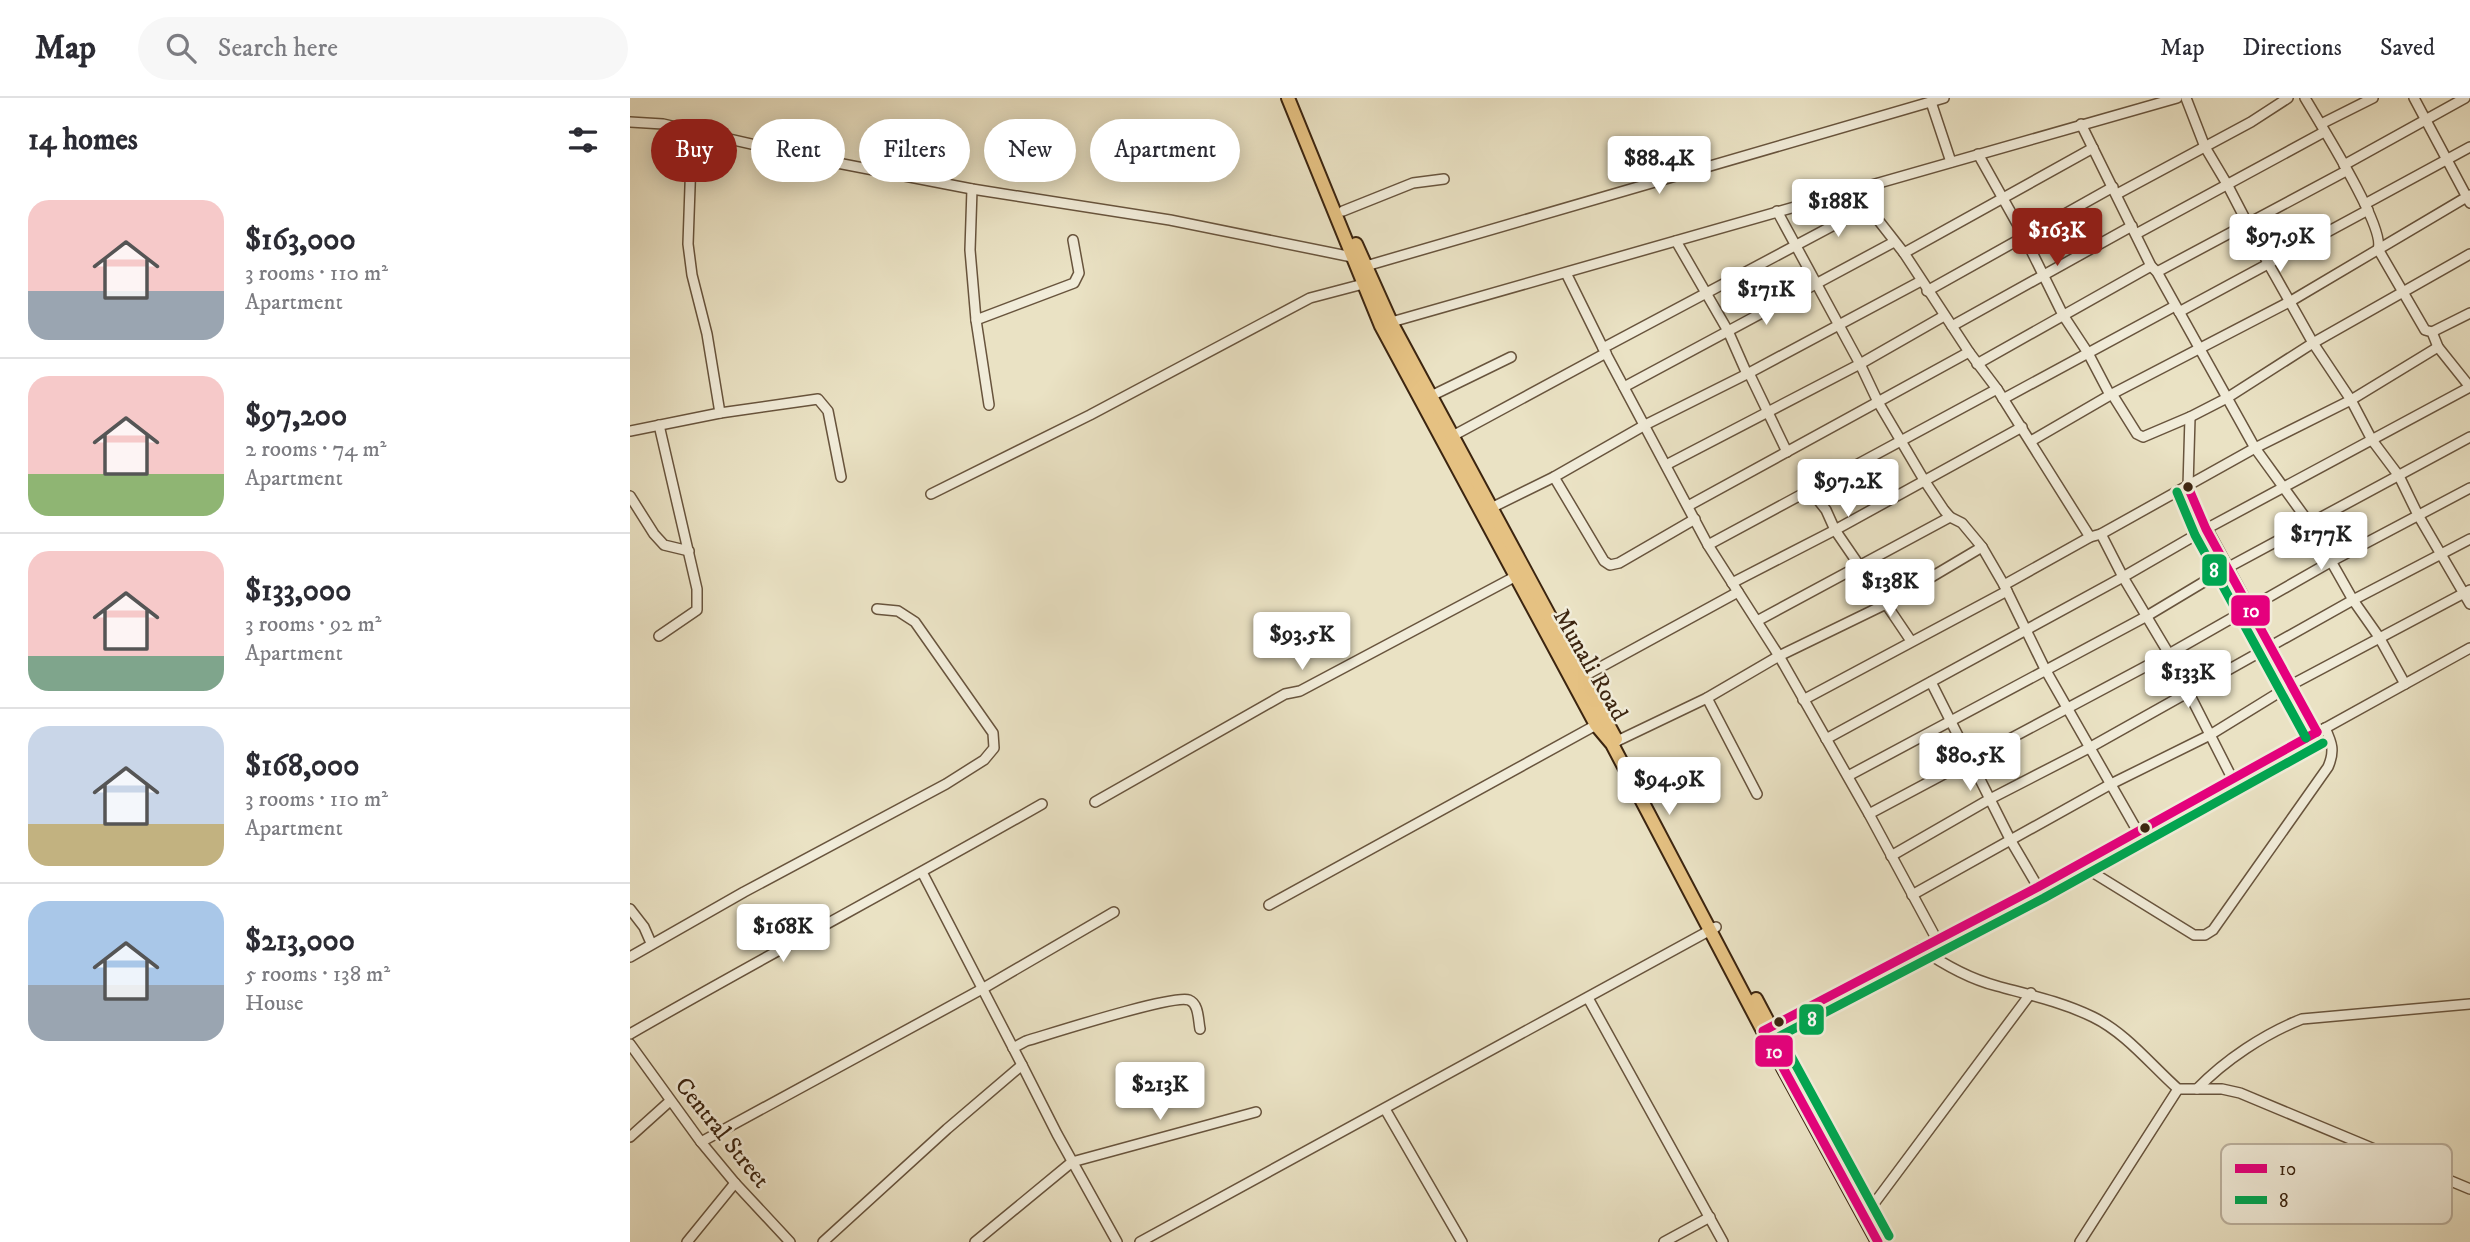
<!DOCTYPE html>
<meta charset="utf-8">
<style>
:root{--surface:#fff;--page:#f7f7f7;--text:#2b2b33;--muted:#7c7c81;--line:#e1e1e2;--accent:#8f2418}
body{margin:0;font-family:"IM FELL DW Pica",serif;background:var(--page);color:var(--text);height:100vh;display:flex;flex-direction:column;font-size:26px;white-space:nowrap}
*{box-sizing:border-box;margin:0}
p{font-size:23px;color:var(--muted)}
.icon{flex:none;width:38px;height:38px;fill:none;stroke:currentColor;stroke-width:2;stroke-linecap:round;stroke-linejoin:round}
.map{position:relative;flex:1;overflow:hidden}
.details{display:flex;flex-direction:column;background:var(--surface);width:630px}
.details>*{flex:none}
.guide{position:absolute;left:21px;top:21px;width:665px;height:63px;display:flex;gap:14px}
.price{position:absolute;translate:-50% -60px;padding:0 16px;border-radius:7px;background:#fff;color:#222;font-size:23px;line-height:46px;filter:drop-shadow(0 2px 4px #0008)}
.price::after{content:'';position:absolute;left:50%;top:42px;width:21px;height:16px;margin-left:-10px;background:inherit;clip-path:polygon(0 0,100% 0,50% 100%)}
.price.selected{background:var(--accent);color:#fff}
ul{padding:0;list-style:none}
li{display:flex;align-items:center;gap:21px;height:175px;padding:0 28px}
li+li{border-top:2px solid var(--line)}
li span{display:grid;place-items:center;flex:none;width:196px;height:140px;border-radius:21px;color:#555}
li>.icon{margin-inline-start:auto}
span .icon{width:84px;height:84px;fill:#fffc;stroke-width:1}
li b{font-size:30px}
h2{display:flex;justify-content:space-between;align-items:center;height:84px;padding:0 28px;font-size:30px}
.pill{padding:0 24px;border-radius:32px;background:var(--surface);box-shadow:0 4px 18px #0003;font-size:24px;line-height:63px}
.pill.selected{background:var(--accent);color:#fff}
header{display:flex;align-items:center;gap:42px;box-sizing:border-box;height:98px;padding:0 35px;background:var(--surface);border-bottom:2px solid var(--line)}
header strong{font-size:33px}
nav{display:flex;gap:38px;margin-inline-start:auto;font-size:24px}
.search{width:490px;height:63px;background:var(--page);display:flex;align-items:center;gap:18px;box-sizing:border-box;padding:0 24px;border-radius:38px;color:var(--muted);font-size:26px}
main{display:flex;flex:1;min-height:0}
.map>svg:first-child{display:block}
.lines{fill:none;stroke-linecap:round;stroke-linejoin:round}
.minor-casing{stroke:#68543d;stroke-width:12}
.major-casing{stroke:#3c2510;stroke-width:16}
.minor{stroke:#f1ecd9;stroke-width:9}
.major{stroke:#e5c182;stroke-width:12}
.bus-1-casing{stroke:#f1ecd9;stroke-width:14}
.bus-2-casing{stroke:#f1ecd9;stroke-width:14}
.bus-1{stroke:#e5007d;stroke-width:9}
.bus-2{stroke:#00a651;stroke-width:9}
.bus-dot{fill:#3c2510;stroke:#f1ecd9;stroke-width:2.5}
.labels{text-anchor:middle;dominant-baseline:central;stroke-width:5;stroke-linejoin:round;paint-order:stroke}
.street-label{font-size:24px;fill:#3c2510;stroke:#f1ecd9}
.key{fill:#f1ecd9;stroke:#bbb09d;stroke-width:2}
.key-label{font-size:19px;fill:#3c2510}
.line-badge{stroke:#f1ecd9;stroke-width:2.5}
.badge-label{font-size:19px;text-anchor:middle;font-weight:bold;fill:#fff}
</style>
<header>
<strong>Map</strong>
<div class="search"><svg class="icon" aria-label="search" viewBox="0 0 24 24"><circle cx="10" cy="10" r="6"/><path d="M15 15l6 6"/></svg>Search here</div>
<nav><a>Map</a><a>Directions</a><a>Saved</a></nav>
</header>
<main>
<section class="details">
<h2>14 homes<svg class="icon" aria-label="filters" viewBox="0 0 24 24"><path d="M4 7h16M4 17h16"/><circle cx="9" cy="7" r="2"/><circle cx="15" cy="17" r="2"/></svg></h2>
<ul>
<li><span style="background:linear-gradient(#f6c9c9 65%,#9aa5b1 0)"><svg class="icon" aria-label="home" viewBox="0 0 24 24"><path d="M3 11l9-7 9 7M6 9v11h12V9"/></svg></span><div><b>$163,000</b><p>3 rooms · 110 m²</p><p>Apartment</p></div></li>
<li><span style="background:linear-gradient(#f6c9c9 70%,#8fb573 0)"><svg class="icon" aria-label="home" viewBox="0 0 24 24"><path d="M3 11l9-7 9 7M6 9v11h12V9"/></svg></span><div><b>$97,200</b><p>2 rooms · 74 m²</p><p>Apartment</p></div></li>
<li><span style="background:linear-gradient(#f6c9c9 75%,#7fa58c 0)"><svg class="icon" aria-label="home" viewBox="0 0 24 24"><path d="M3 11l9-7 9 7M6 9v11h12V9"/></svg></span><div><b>$133,000</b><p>3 rooms · 92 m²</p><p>Apartment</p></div></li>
<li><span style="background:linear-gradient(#c9d6e8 70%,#c2b280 0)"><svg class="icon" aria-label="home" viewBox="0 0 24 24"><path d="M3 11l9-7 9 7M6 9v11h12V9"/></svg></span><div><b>$168,000</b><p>3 rooms · 110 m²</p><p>Apartment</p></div></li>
<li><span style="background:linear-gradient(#a9c7e8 60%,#9aa5b1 0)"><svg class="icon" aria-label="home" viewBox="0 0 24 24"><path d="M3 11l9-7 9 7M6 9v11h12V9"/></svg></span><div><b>$213,000</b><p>5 rooms · 138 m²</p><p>House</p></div></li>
</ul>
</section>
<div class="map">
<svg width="1840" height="1144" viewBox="0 0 1840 1144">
<rect width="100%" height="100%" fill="#eae2c4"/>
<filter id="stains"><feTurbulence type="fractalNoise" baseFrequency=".00286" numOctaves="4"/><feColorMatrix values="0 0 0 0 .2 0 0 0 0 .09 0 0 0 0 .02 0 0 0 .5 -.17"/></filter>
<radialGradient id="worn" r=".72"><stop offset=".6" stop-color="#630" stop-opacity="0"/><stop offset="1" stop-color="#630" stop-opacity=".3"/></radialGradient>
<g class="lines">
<defs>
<g id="minor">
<polyline points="1556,0 1575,49 1597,86 1638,165 1683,245 1721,302 1742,342 1769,378 1788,417 1840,506"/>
<path d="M1675 0C1689 24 1756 130 1748 151L1795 232 1802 234 1808 249 1840 289"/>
<polyline points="1784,0 1840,105"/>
<polyline points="1301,4 1321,64"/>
<polyline points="0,24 33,26 197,63 342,91 540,122 727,160"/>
<polyline points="1451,26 1521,168 1527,174 1625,350 1680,426 1723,502 1749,539 1775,586"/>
<polyline points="1691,26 1743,0"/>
<polyline points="1348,56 1394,138 1433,217 1458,255 1480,297"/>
<polyline points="1714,67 1835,0"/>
<polyline points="342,91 340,152 346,222 444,185 449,175 443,142"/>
<polyline points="1230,91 1238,109 1274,155 1339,254 1367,291 1460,439"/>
<polyline points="1487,96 1621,24 1658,0"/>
<polyline points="1735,106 1840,49"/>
<polyline points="713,113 783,85 814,81"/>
<polyline points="1147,113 1230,266 1248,304 1294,382 1314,412 1320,419 1332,425 1352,449 1374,487 1415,571 1508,734"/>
<polyline points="1506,136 1694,34"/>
<polyline points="1046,143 1098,233 1117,276"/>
<polyline points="1274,155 1463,50"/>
<polyline points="736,168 1314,0"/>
<polyline points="1527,174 1716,73"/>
<polyline points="936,175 973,250 1078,447 1149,558 1239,716 1307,842"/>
<polyline points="1297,193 1483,89"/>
<polyline points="1549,214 1738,112"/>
<polyline points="346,222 359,307"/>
<polyline points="758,225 1547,0"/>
<polyline points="1322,228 1502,128"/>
<polyline points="1802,234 1840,215"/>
<polyline points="973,250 1238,109"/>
<polyline points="1347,266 1521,168"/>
<polyline points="1119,275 1157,354"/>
<polyline points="994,289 1264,144"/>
<polyline points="1482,296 1507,336 1513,339 1560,319 1597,300 1683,245 1840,156"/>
<polyline points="801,298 881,259"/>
<polyline points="1373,301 1545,208"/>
<polyline points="90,315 188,301 198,313 211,379"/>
<polyline points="1560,319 1558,389 1564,406 1687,634"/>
<polyline points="0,333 90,315 77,236 62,177 58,146 62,32"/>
<polyline points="817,341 976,255"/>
<polyline points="1401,343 1482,296 1661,203 1840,97"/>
<polyline points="1036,367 1230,266 1314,218"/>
<polyline points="924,379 974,463 980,467 989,465 1065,421"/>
<polyline points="1181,393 1196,412 1205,432 1229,467"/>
<polyline points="301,396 460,317 680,200 737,185"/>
<polyline points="0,398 24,436 34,447 59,453"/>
<polyline points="1058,408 1339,254"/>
<polyline points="857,412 924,379 1015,327 1119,275 1291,183"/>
<polyline points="1471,436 1493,479 1539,556 1602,680"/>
<polyline points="1078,447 1367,291"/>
<polyline points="1102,485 1205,432 1392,329"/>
<polyline points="1374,487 1460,439 1471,436 1625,350 1721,302 1808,249"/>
<polyline points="1256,506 1281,543"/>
<polyline points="1127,523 1320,419"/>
<polyline points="29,538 67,512 67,491 29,327"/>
<polyline points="947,582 1108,494"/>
<polyline points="1301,584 1381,743 1408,789"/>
<polyline points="1077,600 1127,696"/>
<polyline points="1173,602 1377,493"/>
<polyline points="1196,641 1493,479 1576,431 1840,289"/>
<polyline points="983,645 1077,600 1149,558 1256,506 1352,449"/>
<polyline points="1218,678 1517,518 1597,470 1840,339"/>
<polyline points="465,704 655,596 670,593 890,476"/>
<polyline points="1239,716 1539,556 1702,463 1840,390"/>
<polyline points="1261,758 1360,701 1459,650 1723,502 1840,441"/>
<path d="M1449 766 1564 837H1575L1583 832 1698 669C1705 653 1702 645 1695 630"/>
<polyline points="292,774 392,967"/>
<polyline points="1282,797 1481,686 1580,637 1661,587 1840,492"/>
<polyline points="639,807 966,627"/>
<polyline points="0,811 14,829 21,845"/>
<path d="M1290 850C1313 866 1340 881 1367 888 1400 897 1432 904 1463 919 1496 935 1521 967 1548 991H1592L1610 995 1840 1091"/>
<polyline points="0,859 114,794 316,686 354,662 364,650 363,635 285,524 268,513 247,511"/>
<polyline points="958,900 1093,1144"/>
<polyline points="1137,931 1408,789 1840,550"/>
<path d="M0 936C137 857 276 784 412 706"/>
<polyline points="0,946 71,1044 105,1085 160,1144"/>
<path d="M383 950 396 943C420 936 543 896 559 902 569 906 568 921 570 931"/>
<path d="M1567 991C1595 962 1634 936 1672 921L1840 906"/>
<polyline points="755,1011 832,1144"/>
<polyline points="0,1039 40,1003"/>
<polyline points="71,1044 352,891 484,814"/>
<polyline points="1234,1119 1401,895"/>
<polyline points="57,1144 105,1085"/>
<polyline points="193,1144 317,1031 392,967 427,1036 487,1144"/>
<polyline points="345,1144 442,1064 626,1014"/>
<polyline points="510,1144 1086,829"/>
<polyline points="1034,1144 1080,1119"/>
<polyline points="1450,1144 1548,991"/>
</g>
<g id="major">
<polyline points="658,0 751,228 966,627 982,646 1133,933 1248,1144"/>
<polyline points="726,146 761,224 986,641"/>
<polyline points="1126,901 1173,990"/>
</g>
</defs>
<use href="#minor" class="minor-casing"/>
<use href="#major" class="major-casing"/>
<use href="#minor" class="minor"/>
<use href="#major" class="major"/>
<defs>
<g id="bus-1">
<polyline points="1558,389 1576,431 1687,634"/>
<polyline points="1248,1144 1133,933 1408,789 1687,634"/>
</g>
<g id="bus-2">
<polyline points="1547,394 1565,437 1676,640"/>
<polyline points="1259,1138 1150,938 1414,800 1693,645"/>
</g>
</defs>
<use href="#bus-1" class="bus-1-casing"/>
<use href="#bus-2" class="bus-2-casing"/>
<use href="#bus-1" class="bus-1"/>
<use href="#bus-2" class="bus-2"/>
</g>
<g class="bus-dot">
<circle cx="1558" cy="389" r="6"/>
<circle cx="1515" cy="730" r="6"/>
<circle cx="1149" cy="924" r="6"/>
</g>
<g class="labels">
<g class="street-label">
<text transform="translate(960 567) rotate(60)">Munali Road</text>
<text transform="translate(92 1035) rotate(51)">Central Street</text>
</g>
</g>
<rect x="1591" y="1046" width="231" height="80" rx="10" class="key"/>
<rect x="1605" y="1066" width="32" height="9" fill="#e5007d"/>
<rect x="1605" y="1098" width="32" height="8" fill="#00a651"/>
<g class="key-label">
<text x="1649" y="1077">10</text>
<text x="1649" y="1109">8</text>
</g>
<g class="line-badge">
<rect x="1571" y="455" width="27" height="34" rx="7" fill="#00a651"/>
<rect x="1600" y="496" width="41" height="33" rx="7" fill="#e5007d"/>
<rect x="1168" y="905" width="27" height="33" rx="7" fill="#00a651"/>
<rect x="1124" y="936" width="40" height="34" rx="7" fill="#e5007d"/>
</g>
<g class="badge-label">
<text x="1584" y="479">8</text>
<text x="1621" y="519">10</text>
<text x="1182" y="928">8</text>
<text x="1144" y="960">10</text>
</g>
<rect width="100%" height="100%" filter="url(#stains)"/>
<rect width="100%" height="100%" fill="url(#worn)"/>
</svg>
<b class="price" style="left:1029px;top:98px">$88.4K</b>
<b class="price" style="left:1208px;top:141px">$188K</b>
<b class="price selected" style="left:1427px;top:170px">$163K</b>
<b class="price" style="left:1650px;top:176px">$97.9K</b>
<b class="price" style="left:1136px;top:229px">$171K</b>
<b class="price" style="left:1218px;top:421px">$97.2K</b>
<b class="price" style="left:1691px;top:474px">$177K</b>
<b class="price" style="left:1260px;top:521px">$138K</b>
<b class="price" style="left:672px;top:574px">$93.5K</b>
<b class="price" style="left:1558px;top:612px">$133K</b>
<b class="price" style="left:1340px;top:695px">$80.5K</b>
<b class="price" style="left:1039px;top:719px">$94.9K</b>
<b class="price" style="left:153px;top:866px">$168K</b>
<b class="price" style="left:530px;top:1024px">$213K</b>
<div class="guide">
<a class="pill selected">Buy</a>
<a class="pill">Rent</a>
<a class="pill">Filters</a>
<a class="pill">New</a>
<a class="pill">Apartment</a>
</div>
</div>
</main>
